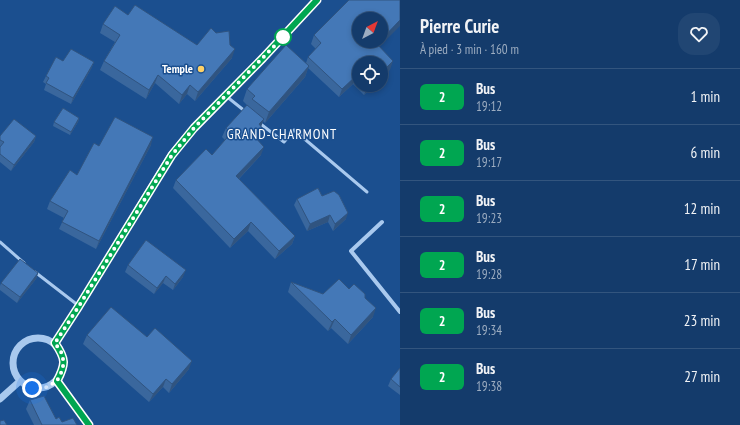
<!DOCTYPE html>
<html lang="fr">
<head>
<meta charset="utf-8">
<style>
  body { margin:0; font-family:"PT Sans Narrow",sans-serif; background:#214673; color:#f1f3f6; height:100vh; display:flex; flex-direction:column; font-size:15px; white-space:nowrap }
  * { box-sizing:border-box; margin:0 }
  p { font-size:13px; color:#9dadc1 }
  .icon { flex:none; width:22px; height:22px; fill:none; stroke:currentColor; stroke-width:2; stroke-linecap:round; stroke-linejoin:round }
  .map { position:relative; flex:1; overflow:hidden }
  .sheet { display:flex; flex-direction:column; background:#143b6b; width:340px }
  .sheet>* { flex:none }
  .badge { padding:0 8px; border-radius:6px; font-size:14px; line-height:26px }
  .needle { width:26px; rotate:41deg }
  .tools { position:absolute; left:352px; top:12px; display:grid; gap:8px }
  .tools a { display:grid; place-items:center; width:36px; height:36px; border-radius:50%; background:#143b6b; box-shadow:0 2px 6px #0003,0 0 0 1px #33557e; font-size:20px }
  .you { position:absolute; width:20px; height:20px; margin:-10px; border:3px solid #fff; border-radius:50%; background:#1a73e8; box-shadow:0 0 0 6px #1a73e833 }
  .map>.badge { position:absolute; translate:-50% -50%; box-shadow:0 0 0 2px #fff }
  .round { display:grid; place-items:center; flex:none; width:42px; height:42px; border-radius:16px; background:#214673 }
  .headline { display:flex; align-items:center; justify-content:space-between; height:68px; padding:0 20px }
  h1 { font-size:19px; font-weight:600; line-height:30px }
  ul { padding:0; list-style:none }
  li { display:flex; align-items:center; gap:12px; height:56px; padding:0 20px; border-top:1px solid #33557e }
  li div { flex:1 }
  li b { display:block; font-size:15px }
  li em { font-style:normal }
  li .badge { min-width:44px; font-weight:700; text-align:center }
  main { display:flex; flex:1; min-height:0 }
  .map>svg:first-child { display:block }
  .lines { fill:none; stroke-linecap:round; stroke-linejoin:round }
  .service { stroke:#a9c9ee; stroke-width:3 }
  .minor { stroke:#a9c9ee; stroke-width:4 }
  .tertiary { stroke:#a9c9ee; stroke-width:7 }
  .wall { fill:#3a679d }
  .shaded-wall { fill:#305480 }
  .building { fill:#4478b7; stroke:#305480 }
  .line-casing { stroke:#fff; stroke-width:9 }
  .line { stroke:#00a651; stroke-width:6 }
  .walk { stroke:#fff; stroke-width:4; stroke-dasharray:0 7.2 }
  .stop-dot { fill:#fff; stroke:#00a651; stroke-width:2 }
  .poi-dot { fill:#ffd166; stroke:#1b4f8f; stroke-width:1.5 }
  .labels { text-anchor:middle; stroke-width:3; stroke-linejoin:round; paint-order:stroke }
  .poi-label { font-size:12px; font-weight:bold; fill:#fff; stroke:#1b4f8f; text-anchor:end }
  .quarter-label { font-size:14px; letter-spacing:1px; fill:#fff; stroke:#1b4f8f }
</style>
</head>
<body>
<main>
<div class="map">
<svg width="400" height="425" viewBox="0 0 400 425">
  <rect width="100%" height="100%" fill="#1b4f8f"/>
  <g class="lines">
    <g class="service">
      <polyline points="226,96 246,112"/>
      <polyline points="258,122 284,142 294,130 367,192"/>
      <polyline points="0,242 24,263"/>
      <polyline points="35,272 79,306"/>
    </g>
    <polyline class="minor" points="382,222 351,251 400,312"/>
    <g class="tertiary">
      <circle cx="38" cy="363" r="25"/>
      <polyline points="55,343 79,306 171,155 194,128 271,50 317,0"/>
      <polyline points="57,381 89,425"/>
      <polyline points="0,399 20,381"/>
    </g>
  </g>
  <g class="wall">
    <polygon points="128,15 197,45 232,58 195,101 187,94 179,104 155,83 146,99 100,70 104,61 115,42 100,33 103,24"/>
    <polygon points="314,35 379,47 390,70 359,63 359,85 374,85 364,95 353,84 339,97 308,68 305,77 265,123 263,121 261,126 259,136 256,139 261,155 239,179 295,236 292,244 275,259 248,231 230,248 173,188 176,180 212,155 225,140 222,137 226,128 249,107 243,101 247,89 306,63 308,57 316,49 311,44"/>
    <polygon points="63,61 94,62 91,69 71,104 44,90 46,84 43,82 46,76"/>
    <polygon points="79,118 78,122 70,135 53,126 54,122"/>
    <polygon points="0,136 36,136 34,142 11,171 0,162"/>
    <polygon points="151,145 96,249 59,229 64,218 47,209 50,201 77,175 99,146"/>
    <polygon points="297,199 346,219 333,231 328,222 307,231 294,205"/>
    <polygon points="128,265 183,277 173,290 163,283 154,294 125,272"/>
    <polygon points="38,273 36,279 17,303 0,290 0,286 1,283"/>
    <polygon points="291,282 323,294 349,289 365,298 373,317 348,344 331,328 328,331 288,292"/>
    <polygon points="87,335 147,337 189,369 169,393 163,387 149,402 83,344"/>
    <polygon points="400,368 400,395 388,386 391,379"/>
    <polygon points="30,400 56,419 62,422 77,425 34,425 26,409"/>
  </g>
  <g class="shaded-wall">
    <polygon points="400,20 400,26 373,53 377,44 380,41 381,41 381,40"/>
    <polygon points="235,49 232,58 195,101 198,92"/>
    <polygon points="393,61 390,70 381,78 381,73"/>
    <polygon points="94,62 91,69 71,104 73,98"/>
    <polygon points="309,66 305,77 265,123 269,112"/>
    <polygon points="158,75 155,83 146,99 149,90"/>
    <polygon points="356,76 353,84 339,97 342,89"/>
    <polygon points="190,85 187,94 179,104 182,95"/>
    <polygon points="368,85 374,85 364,95 367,87"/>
    <polygon points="79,118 78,122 70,135 71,132"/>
    <polygon points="264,119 261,127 259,124"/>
    <polygon points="262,128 259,136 250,145 254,136"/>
    <polygon points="36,136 34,142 11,171 14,165"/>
    <polygon points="153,137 151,145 96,249 99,241"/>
    <polygon points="264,147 261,155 233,185 236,176"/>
    <polygon points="348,213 346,219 333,231 335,224"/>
    <polygon points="330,215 328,222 307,231 310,224"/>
    <polygon points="251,222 248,231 230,248 234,239"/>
    <polygon points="295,236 292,244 275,259 279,251"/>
    <polygon points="186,270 183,277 173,290 175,284"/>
    <polygon points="38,273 36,279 17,303 20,297"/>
    <polygon points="166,276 163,283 154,294 157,288"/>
    <polygon points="376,308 373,317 348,344 351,335"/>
    <polygon points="335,319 331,328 328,331 332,322"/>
    <polygon points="192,361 189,369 169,393 172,384"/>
    <polygon points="166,379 163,387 149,402 153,394"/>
  </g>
  <g class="building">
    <polygon points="349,0 400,0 400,20 381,40 381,19 359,19 359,41 380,41 377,44 393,61 381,73 381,63 359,63 359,79 356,76 342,89 308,57 321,43 314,35"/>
    <polygon points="135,5 197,45 211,28 216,33 229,31 230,45 235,49 198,92 190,85 182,95 158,75 149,90 104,61 120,35 103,24 115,6 128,15"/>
    <polygon points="286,45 309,66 269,112 252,99 255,96 247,89"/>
    <polygon points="71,49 94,62 73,98 46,83 49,78 46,76 56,57 63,61"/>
    <polygon points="247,105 264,119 259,124 262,128 254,136 264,147 236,176 295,236 279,251 251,222 234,239 176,180 206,149 212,155 231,133 226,128"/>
    <polygon points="63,108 79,118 71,132 54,122"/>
    <polygon points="115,117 153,137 99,241 62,222 68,211 50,201 70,170 77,175 94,143 99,146"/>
    <polygon points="14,119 36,136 14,165 0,154 0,147 4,142 0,140 0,136"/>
    <polygon points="318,188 322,196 334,191 339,195 348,213 335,224 330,215 310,224 297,199"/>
    <polygon points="146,240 186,270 175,284 166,276 157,288 128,265"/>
    <polygon points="20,259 38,273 20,297 1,283"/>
    <polygon points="339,279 349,289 354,284 365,294 365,298 376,308 351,335 335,319 332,322 291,282 323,294"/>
    <polygon points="111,307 147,337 155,328 192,361 172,384 166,379 153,394 87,335"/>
    <polygon points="400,368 400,387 391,379"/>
    <polygon points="44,396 56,419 59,417 62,422 73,418 77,425 42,425 30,400"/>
    <polygon points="4,420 7,425 0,425 0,421"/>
  </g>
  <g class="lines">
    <defs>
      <path id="line" d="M89,425L57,381C66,364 66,359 55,343L79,306L172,155L194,128L263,58L317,0"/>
    </defs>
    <use href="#line" class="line-casing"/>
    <use href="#line" class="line"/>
    <polyline class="walk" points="32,388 45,388 57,381 63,369 63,355 55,343 79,306 172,155 194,128 286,34 283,37"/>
  </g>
  <circle class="stop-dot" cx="283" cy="37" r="8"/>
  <circle class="poi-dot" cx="201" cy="69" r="4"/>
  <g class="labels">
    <g class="poi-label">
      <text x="193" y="73">Temple</text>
    </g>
    <g class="quarter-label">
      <text x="282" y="139">GRAND-CHARMONT</text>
    </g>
  </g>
</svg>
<div class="tools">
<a><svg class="needle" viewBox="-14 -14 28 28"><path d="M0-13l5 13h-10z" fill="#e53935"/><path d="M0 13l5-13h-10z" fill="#9dadc1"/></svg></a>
<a><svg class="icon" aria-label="locate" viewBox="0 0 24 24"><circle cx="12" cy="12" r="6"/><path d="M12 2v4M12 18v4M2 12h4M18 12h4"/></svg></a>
</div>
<div class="you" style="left:32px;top:388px"></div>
</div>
<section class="sheet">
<div class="headline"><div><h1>Pierre Curie</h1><p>À pied · 3 min · 160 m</p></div><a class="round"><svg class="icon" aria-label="heart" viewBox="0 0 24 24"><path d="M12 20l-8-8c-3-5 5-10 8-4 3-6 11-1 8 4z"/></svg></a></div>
<ul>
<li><span class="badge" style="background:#00a651;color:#fff">2</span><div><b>Bus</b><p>19:12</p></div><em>1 min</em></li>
<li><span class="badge" style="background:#00a651;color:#fff">2</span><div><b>Bus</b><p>19:17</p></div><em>6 min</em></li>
<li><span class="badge" style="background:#00a651;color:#fff">2</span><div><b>Bus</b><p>19:23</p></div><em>12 min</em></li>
<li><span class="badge" style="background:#00a651;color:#fff">2</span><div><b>Bus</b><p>19:28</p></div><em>17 min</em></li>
<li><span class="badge" style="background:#00a651;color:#fff">2</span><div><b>Bus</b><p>19:34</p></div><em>23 min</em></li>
<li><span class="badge" style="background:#00a651;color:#fff">2</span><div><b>Bus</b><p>19:38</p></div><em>27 min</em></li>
</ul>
</section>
</main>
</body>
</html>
